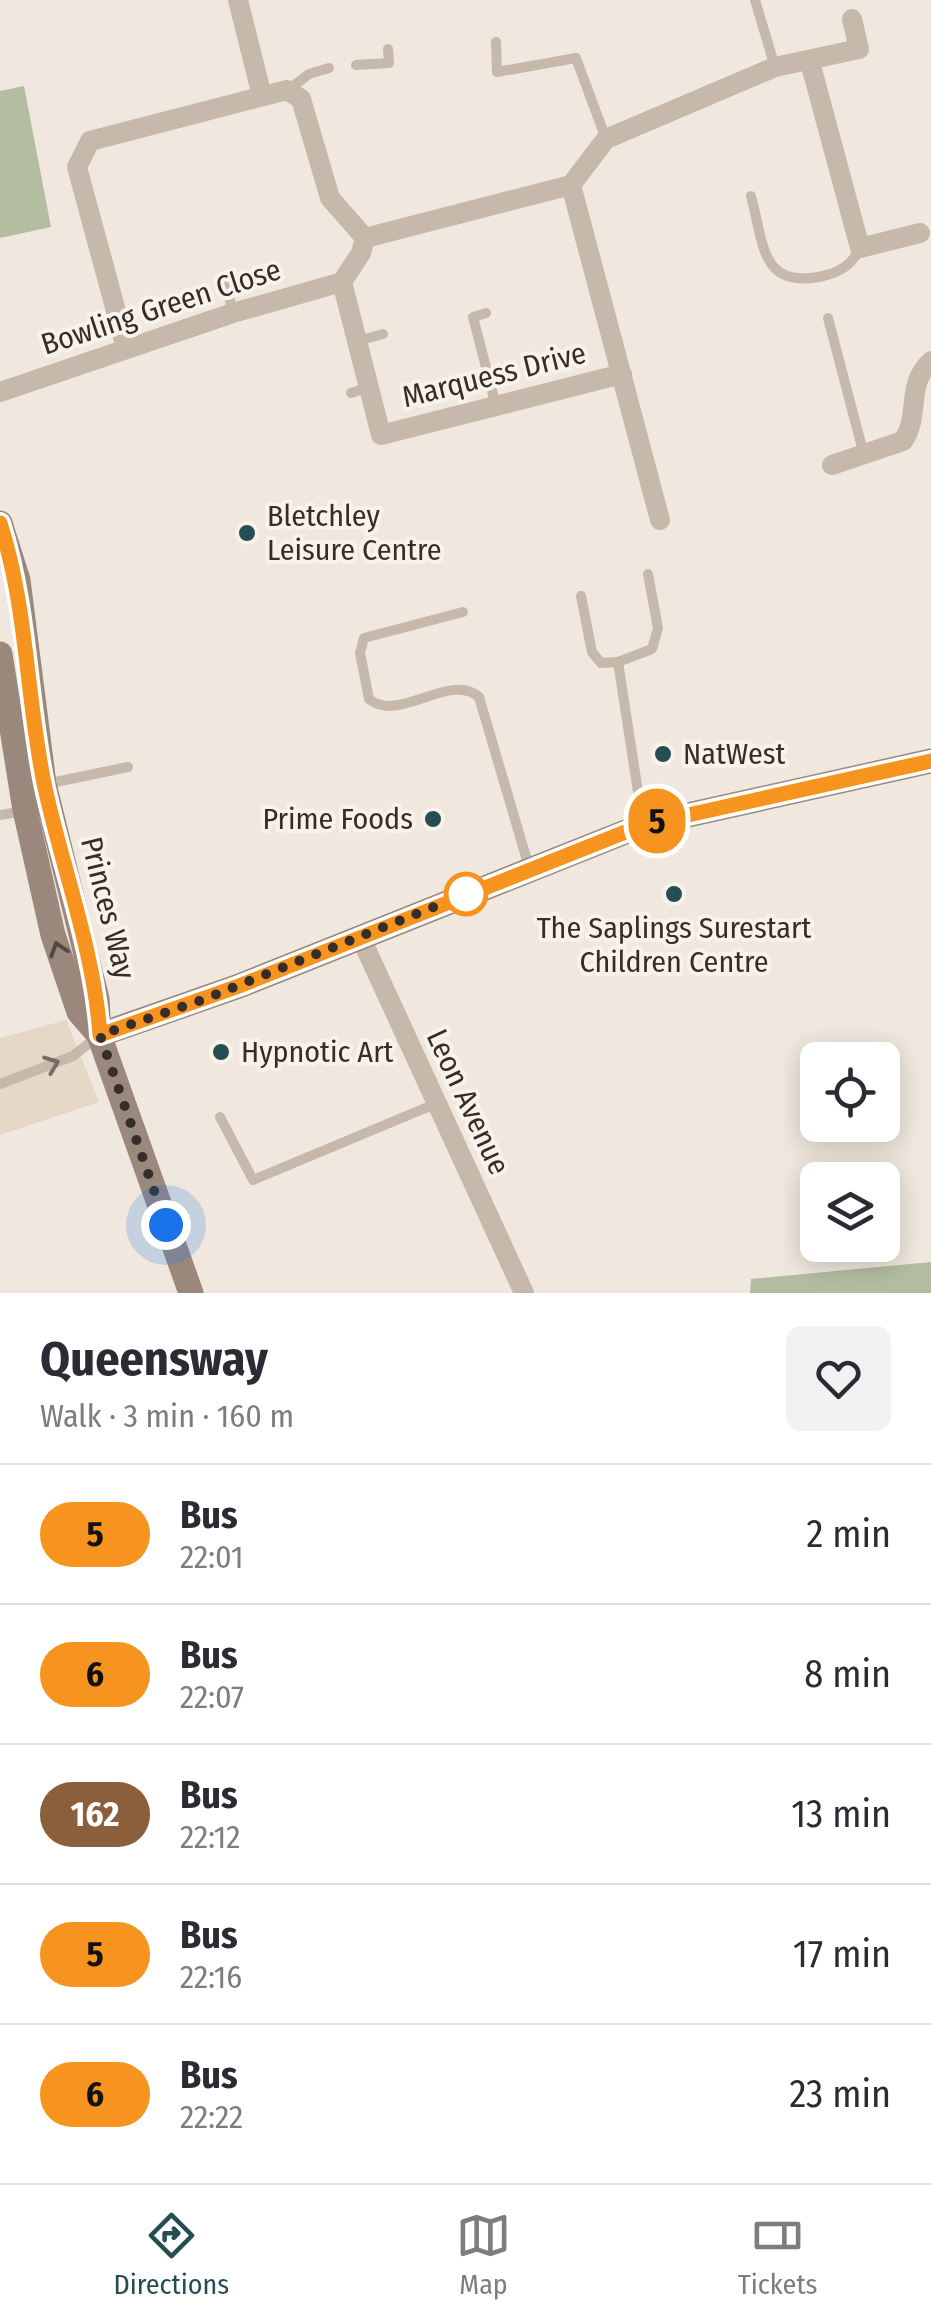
<!DOCTYPE html>
<html lang="en">
<head>
<meta charset="utf-8">
<style>
  body { margin:0; font-family:"Fira Sans Condensed",sans-serif; background:#f2f2f3; color:#2b2b33; height:100vh; display:flex; flex-direction:column; font-size:38px; white-space:nowrap }
  * { box-sizing:border-box; margin:0 }
  p { font-size:32px; color:#7c7c81 }
  .icon { flex:none; width:55px; height:55px; fill:none; stroke:currentColor; stroke-width:2; stroke-linecap:round; stroke-linejoin:round }
  .map { position:relative; height:1293px; overflow:hidden }
  .side { display:flex; flex-direction:column; background:#fff; flex:1 }
  .side>* { flex:none }
  .badge { padding:0 20px; border-radius:32px; font-size:35px; line-height:65px }
  .buttons { position:absolute; left:800px; top:1042px; display:grid; gap:20px }
  .buttons a { display:grid; place-items:center; width:100px; height:100px; border-radius:15px; background:#fff; box-shadow:0 5px 25px #0003; font-size:50px }
  .you { position:absolute; width:50px; height:50px; margin:-25px; border:8px solid #fff; border-radius:50%; background:#1a73e8; box-shadow:0 0 0 15px #1a73e833 }
  .map>.badge { position:absolute; translate:-50% -50%; box-shadow:0 0 0 5px #fff }
  .round { display:grid; place-items:center; flex:none; width:105px; height:105px; border-radius:15px; background:#f2f2f3 }
  .head { display:flex; align-items:center; justify-content:space-between; height:170px; padding:0 40px }
  h1 { font-size:48px; font-weight:700; line-height:75px }
  ul { padding:0; list-style:none }
  li { display:flex; align-items:center; gap:30px; height:140px; padding:0 40px; border-top:2px solid #e1e1e2 }
  li div { flex:1 }
  li b { display:block; font-size:38px }
  li em { font-style:normal }
  li .badge { min-width:110px; font-weight:700; text-align:center }
  .menu { display:flex; justify-content:space-around; align-items:center; height:140px; border-top:2px solid #e1e1e2; background:#fff; font-size:28px; color:#7c7c81 }
  .menu a { display:grid; justify-items:center; gap:5px }
  .menu .active { color:#244e52 }
  .map>svg:first-child { display:block }
  .green { fill:#b3bda0 }
  .plaza { fill:#e6d8c7 }
  .lines { fill:none; stroke-linecap:round; stroke-linejoin:round }
  .lane { stroke:#c6b8ab; stroke-width:10 }
  .street { stroke:#c6b8ab; stroke-width:20 }
  .secondary { stroke:#9a887d; stroke-width:25 }
  .oneway { stroke:#534843 }
  .oneway2 { stroke:#766c64 }
  .line-casing { stroke:#fff; stroke-width:22 }
  .line { stroke:#f6941f; stroke-width:15 }
  .walk { stroke:#352d2a; stroke-width:10; stroke-dasharray:0 18 }
  .poi-dot { fill:#244e52; stroke:#f8f2ea; stroke-width:4 }
  .stop-dot { fill:#fff; stroke:#f6941f; stroke-width:5 }
  .labels { text-anchor:middle; stroke-width:8; stroke-linejoin:round; paint-order:stroke }
  .street-label { font-size:30px; fill:#352d2a; stroke:#f8f2ea }
  .poi-label { font-size:30px; fill:#352d2a; stroke:#f8f2ea; text-anchor:start }
</style>
</head>
<body>
<div class="map">
<svg width="931" height="1293" viewBox="0 0 931 1293">
  <rect width="100%" height="100%" fill="#f0e8de"/>
  <g class="green">
    <polygon points="24,86 51,227 0,238 0,91"/>
    <polygon points="931,1262 931,1293 750,1293 751,1279"/>
  </g>
  <polygon class="plaza" points="66,1020 99,1102 0,1135 0,1038"/>
  <g class="lines">
    <g class="lane">
      <polyline points="755,0 775,67"/>
      <polyline points="496,42 497,72 576,58 606,139"/>
      <polyline points="356,65 389,63 388,49"/>
      <polyline points="288,90 309,74 329,68"/>
      <path d="M751,196C764,243 760,290 823,276C840,272 852,265 860,248"/>
      <polyline points="225,281 233,312"/>
      <polyline points="486,313 473,317 496,406"/>
      <polyline points="828,318 864,455"/>
      <polyline points="358,341 383,334"/>
      <polyline points="351,393 369,387"/>
      <polyline points="581,596 592,652 601,663 618,662"/>
      <path d="M463,612L364,638L360,653L369,699C398,724 451,671 479,697L529,867"/>
      <polyline points="46,784 128,767"/>
      <polyline points="0,815 24,811"/>
      <polyline points="643,824 618,662 652,649 658,628 648,574"/>
      <polyline points="0,1084 73,1056 97,1037"/>
      <polyline points="220,1117 253,1180 435,1104"/>
    </g>
    <g class="street">
      <polyline points="238,0 262,96"/>
      <polyline points="810,62 860,248 920,233"/>
      <polyline points="571,185 660,520"/>
      <polyline points="365,238 571,185 606,139 775,67 859,49 852,19"/>
      <polyline points="342,282 381,435 622,374"/>
      <polyline points="0,392 233,313 342,282 361,253 365,238 330,198 301,99 287,90 90,141 77,167 126,348"/>
      <path d="M832,465L903,441C921,415 905,385 931,361"/>
      <polyline points="360,936 524,1293"/>
    </g>
    <g class="secondary">
      <polyline points="0,523 18,580 44,784 97,999 99,1035 191,1293"/>
      <polyline points="0,654 25,810 53,935 79,1012 99,1035"/>
      <polyline points="99,1035 239,986 643,825 931,761"/>
    </g>
  </g>
  <defs><path id="oneway-chevron" d="M-2-3.5L2.5 0L-2 3.5" fill="none" stroke-width="1.6" stroke-linecap="round" stroke-linejoin="round" transform="scale(2.5)"/></defs>
  <use class="oneway" href="#oneway-chevron" transform="translate(58 949) rotate(-108)"/>
  <use class="oneway2" href="#oneway-chevron" transform="translate(52 1064) rotate(-21)"/>
  <g class="lines">
    <defs>
      <path id="line" d="M0,523C28,610 26,699 45,788C63,870 94,951 100,1035L239,986L643,825L931,761"/>
    </defs>
    <use href="#line" class="line-casing"/>
    <use href="#line" class="line"/>
    <polyline class="walk" points="166,1225 100,1035 202,1000 466,894"/>
  </g>
  <g class="poi-dot">
    <circle cx="247" cy="533" r="10"/>
    <circle cx="663" cy="754" r="10"/>
    <circle cx="433" cy="819" r="10"/>
    <circle cx="674" cy="894" r="10"/>
    <circle cx="221" cy="1052" r="10"/>
  </g>
  <circle class="stop-dot" cx="466" cy="894" r="20"/>
  <g class="labels">
    <g class="street-label">
      <text transform="translate(161 307) rotate(-18)" y="10">Bowling Green Close</text>
      <text transform="translate(494 375) rotate(-14)" y="10">Marquess Drive</text>
      <text transform="translate(108 908) rotate(76)" y="10">Princes Way</text>
      <text transform="translate(468 1102) rotate(65)" y="10">Leon Avenue</text>
    </g>
    <g class="poi-label">
      <text x="267" y="526">Bletchley<tspan x="267" dy="34">Leisure Centre</tspan></text>
      <text x="683" y="764">NatWest</text>
      <text x="413" y="829" text-anchor="end">Prime Foods</text>
      <text x="674" y="938" text-anchor="middle">The Saplings Surestart<tspan x="674" dy="34">Children Centre</tspan></text>
      <text x="241" y="1062">Hypnotic Art</text>
    </g>
  </g>
</svg>
<div class="buttons">
<a><svg class="icon" aria-label="locate" viewBox="0 0 24 24"><circle cx="12" cy="12" r="6"/><path d="M12 2v4M12 18v4M2 12h4M18 12h4"/></svg></a>
<a><svg class="icon" aria-label="layers" viewBox="0 0 24 24"><path d="M12 4l9 5-9 5-9-5zM3 14l9 5 9-5"/></svg></a>
</div>
<div class="you" style="left:166px;top:1225px"></div>
<b class="badge" style="left:657px;top:821px;background:#f6941f;color:#111">5</b>
</div>
<section class="side">
<div class="head"><div><h1>Queensway</h1><p>Walk · 3 min · 160 m</p></div><a class="round"><svg class="icon" aria-label="heart" viewBox="0 0 24 24"><path d="M12 20l-8-8c-3-5 5-10 8-4 3-6 11-1 8 4z"/></svg></a></div>
<ul>
<li><span class="badge" style="background:#f6941f;color:#111">5</span><div><b>Bus</b><p>22:01</p></div><em>2 min</em></li>
<li><span class="badge" style="background:#f6941f;color:#111">6</span><div><b>Bus</b><p>22:07</p></div><em>8 min</em></li>
<li><span class="badge" style="background:#8b5e3c;color:#fff">162</span><div><b>Bus</b><p>22:12</p></div><em>13 min</em></li>
<li><span class="badge" style="background:#f6941f;color:#111">5</span><div><b>Bus</b><p>22:16</p></div><em>17 min</em></li>
<li><span class="badge" style="background:#f6941f;color:#111">6</span><div><b>Bus</b><p>22:22</p></div><em>23 min</em></li>
</ul>
</section>
<nav class="menu">
<a class="active"><svg class="icon" aria-label="directions" viewBox="0 0 24 24"><path d="M12 3l9 9-9 9-9-9zM9 14v-3h6M13 9l2 2-2 2"/></svg>Directions</a>
<a><svg class="icon" aria-label="map" viewBox="0 0 24 24"><path d="M3 6l6-2 6 2 6-2v14l-6 2-6-2-6 2zM9 4v14M15 6v14"/></svg>Map</a>
<a><svg class="icon" aria-label="tickets" viewBox="0 0 24 24"><path d="M3 7h18v10H3zM15 7v10"/></svg>Tickets</a>
</nav>
</body>
</html>
